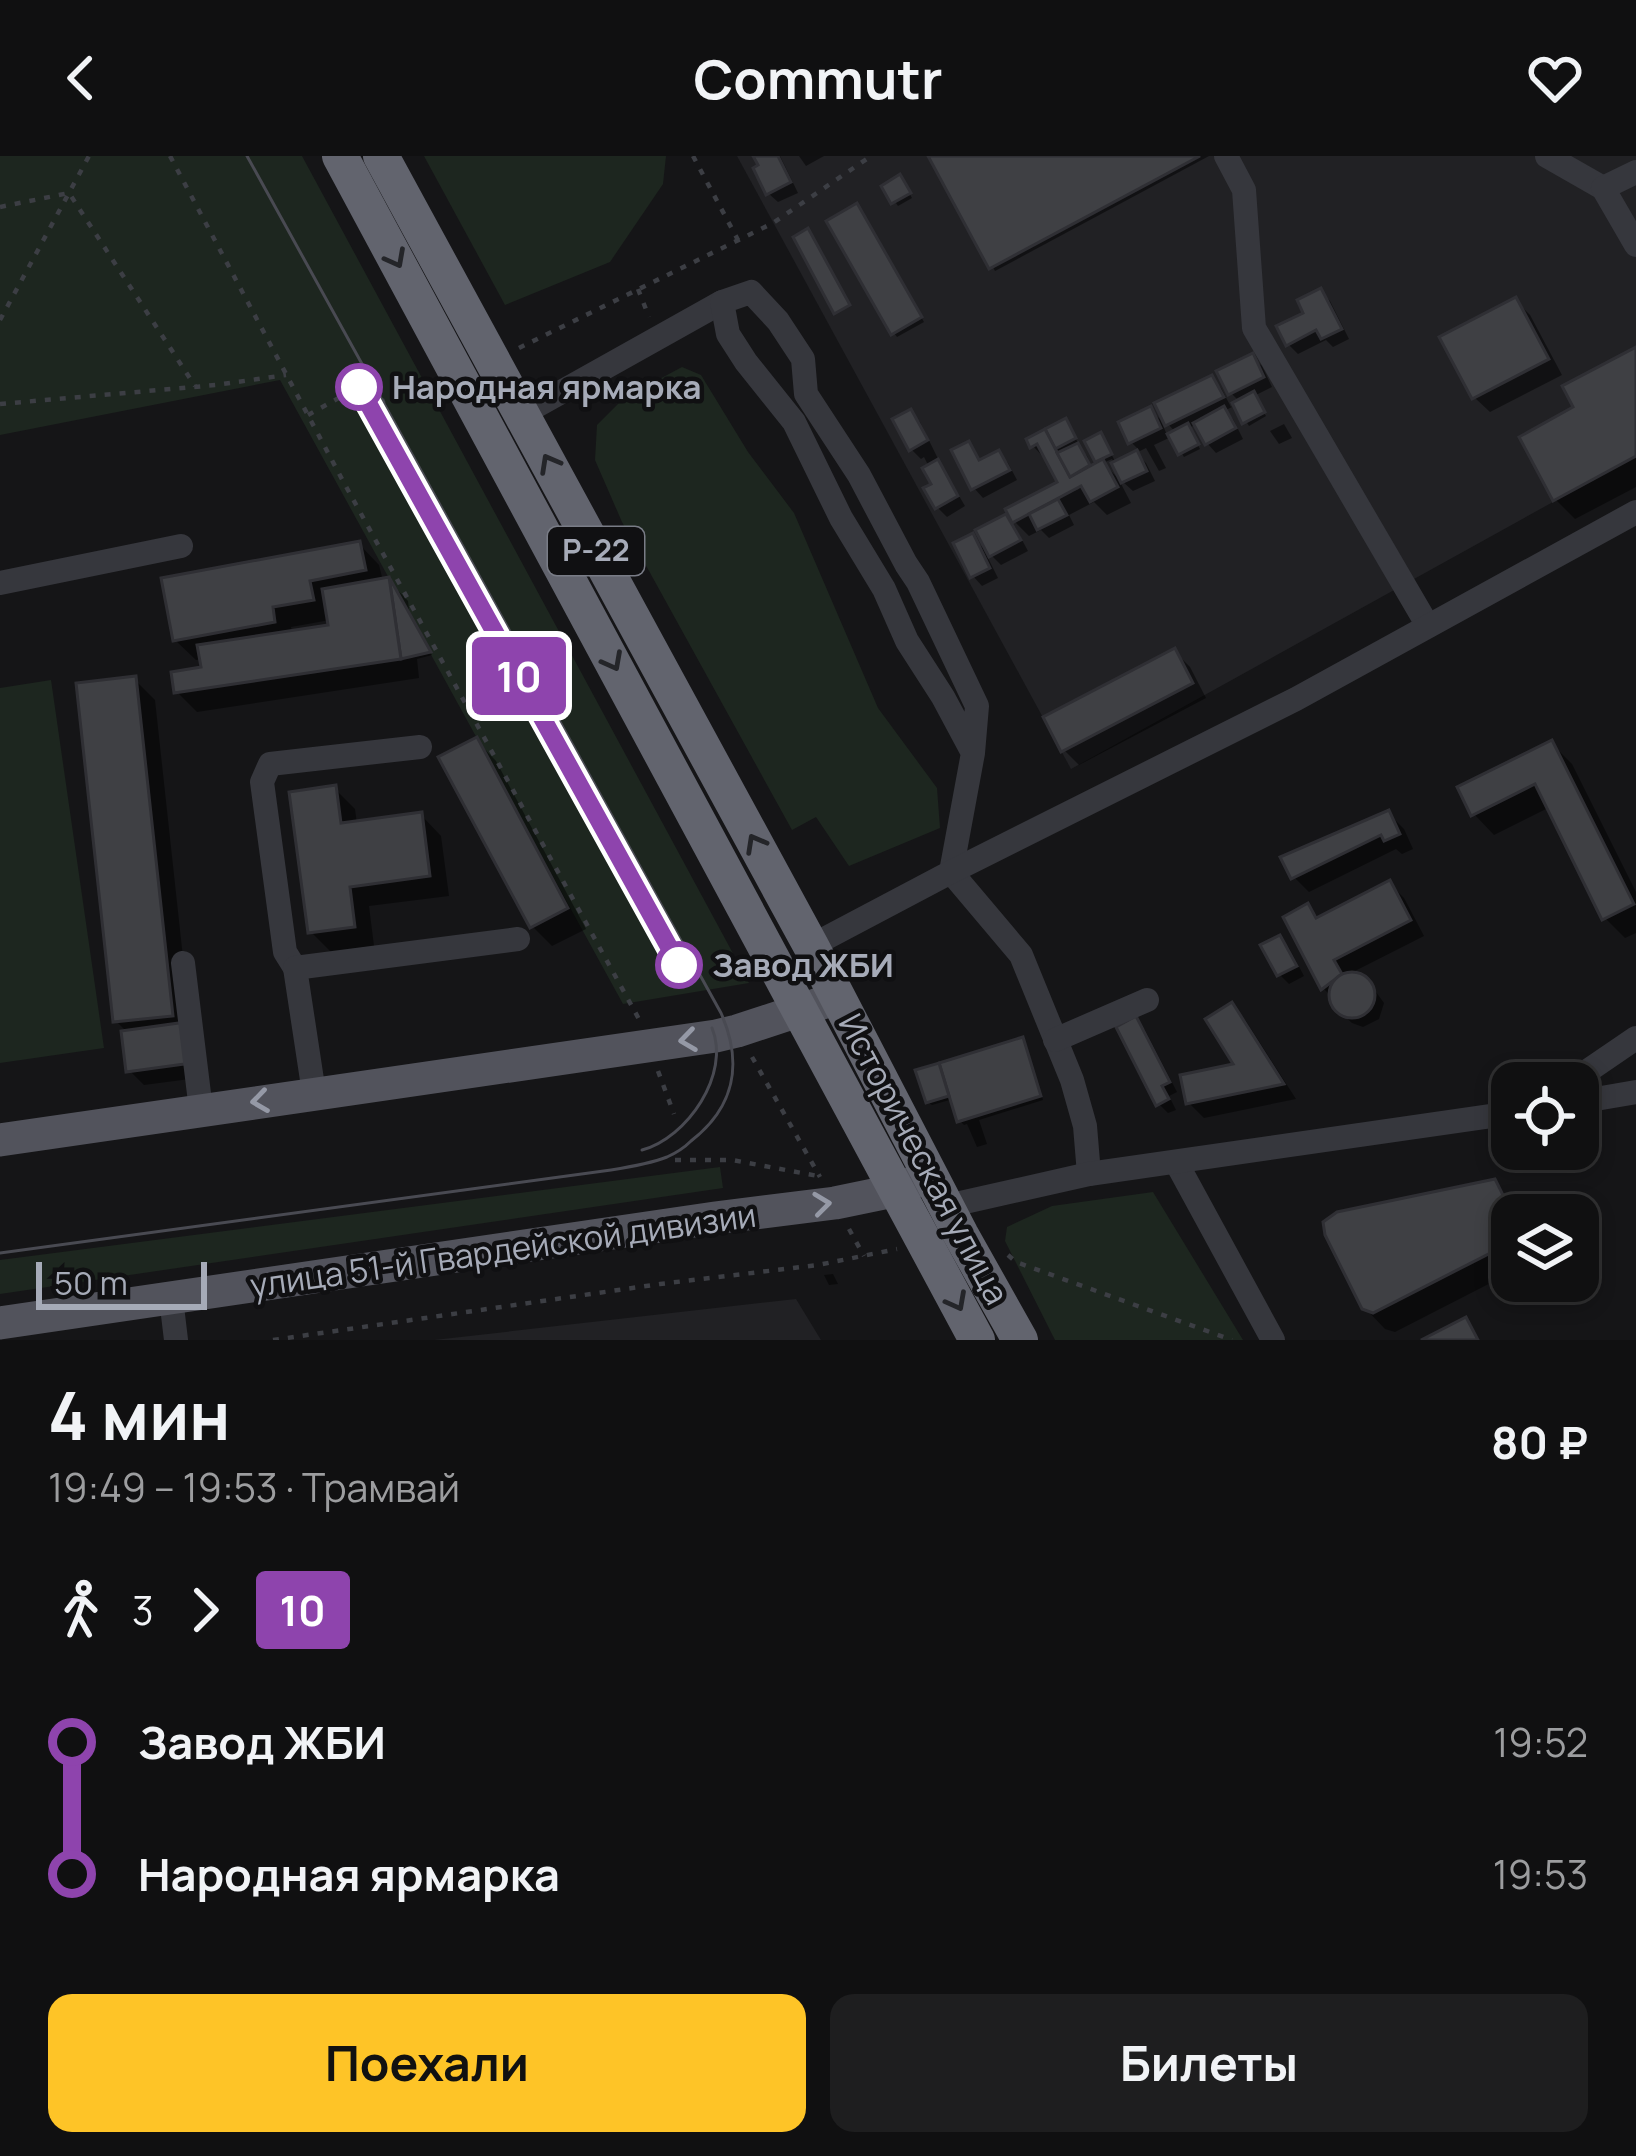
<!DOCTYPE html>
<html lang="ru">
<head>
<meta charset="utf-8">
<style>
  body { margin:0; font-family:Manrope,sans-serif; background:#1e1e1f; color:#f1f3f6; height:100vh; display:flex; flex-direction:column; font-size:45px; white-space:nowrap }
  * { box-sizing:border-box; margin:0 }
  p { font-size:39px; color:#9c9d9f }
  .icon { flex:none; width:66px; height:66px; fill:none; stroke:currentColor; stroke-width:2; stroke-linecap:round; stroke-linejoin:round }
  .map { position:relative; height:1184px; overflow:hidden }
  .details { display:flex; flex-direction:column; background:#101011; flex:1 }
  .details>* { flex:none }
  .badge { padding:0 24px; border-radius:9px; font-size:42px; line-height:78px }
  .fabs { position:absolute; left:1491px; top:906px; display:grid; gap:24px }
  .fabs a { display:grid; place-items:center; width:108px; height:108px; border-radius:24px; background:#101011; box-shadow:0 6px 18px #0003,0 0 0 3px #303031; font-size:60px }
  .scale { position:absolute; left:36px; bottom:30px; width:171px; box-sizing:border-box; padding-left:12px; border:6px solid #a6abb8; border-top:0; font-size:33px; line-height:42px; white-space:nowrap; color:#a6abb8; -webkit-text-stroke:9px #101012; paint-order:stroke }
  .map>.badge { position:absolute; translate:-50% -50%; box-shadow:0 0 0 6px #fff }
  .legs { display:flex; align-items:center; gap:18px; height:132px; padding:0 48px; font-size:39px }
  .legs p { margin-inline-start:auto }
  .headline { display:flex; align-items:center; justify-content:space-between; height:204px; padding:0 48px }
  h1 { font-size:66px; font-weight:700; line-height:90px }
  .cta { display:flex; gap:24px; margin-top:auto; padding:24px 48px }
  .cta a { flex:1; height:138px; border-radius:24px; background:#fec427; color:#111; font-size:48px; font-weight:700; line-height:138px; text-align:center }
  .cta a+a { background:#1e1e1f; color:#f1f3f6 }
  ul { padding:0 48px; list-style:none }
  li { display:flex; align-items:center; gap:42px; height:132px; font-size:45px }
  li i { display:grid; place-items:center; width:18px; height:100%; margin:0 15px; background:currentColor }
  li i::after { content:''; width:30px; height:30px; margin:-15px; border:9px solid; border-radius:50%; background:#101011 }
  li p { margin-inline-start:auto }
  li:first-child i { background:linear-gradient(#0000 50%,currentColor 0) }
  li:last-child i { background:linear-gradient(currentColor 50%,#0000 0) }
  header { display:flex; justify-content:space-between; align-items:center; height:156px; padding:0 48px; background:#101011; font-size:54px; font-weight:700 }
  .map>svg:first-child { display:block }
  .built { fill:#212124 }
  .green { fill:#1d261f }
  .shadow { fill:#0007; fill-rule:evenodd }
  .building { fill:#3f4044; stroke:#2f2f34; stroke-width:3 }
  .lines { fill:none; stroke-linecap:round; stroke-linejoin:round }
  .path { stroke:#3c3e44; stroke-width:4.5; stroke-dasharray:6 9; stroke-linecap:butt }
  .minor { stroke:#36373d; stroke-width:24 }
  .major { stroke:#52535c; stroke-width:33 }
  .highway { stroke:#62646e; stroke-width:36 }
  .tram { stroke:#494a52; stroke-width:3 }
  .oneway { stroke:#242529 }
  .oneway2 { stroke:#9599a6 }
  .line-1-casing { stroke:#fff; stroke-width:27 }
  .line-1 { stroke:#8e44ad; stroke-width:18 }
  .stop-1-dot { fill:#fff; stroke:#8e44ad; stroke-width:6 }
  .labels { text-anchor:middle; stroke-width:9; stroke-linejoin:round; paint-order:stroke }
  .shield { fill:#101012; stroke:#797c86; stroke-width:3 }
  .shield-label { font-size:30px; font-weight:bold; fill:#a6abb8 }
  .stop-label { font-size:33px; font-weight:bold; fill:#a6abb8; stroke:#101012; text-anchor:start }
  .street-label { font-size:33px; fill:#a6abb8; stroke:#101012 }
</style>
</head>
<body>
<header><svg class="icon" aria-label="back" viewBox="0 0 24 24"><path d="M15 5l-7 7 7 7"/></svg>Commutr<svg class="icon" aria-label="heart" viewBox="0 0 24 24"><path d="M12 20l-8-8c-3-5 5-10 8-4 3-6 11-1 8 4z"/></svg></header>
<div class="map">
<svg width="1636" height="1184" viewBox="0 0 1636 1184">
  <rect width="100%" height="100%" fill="#151517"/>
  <g class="built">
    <polygon points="737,0 1636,0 1636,300 1071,613"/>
    <polygon points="796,1143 821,1184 434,1184"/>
  </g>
  <g class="green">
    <polygon points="0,0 302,0 749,827 623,848 280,224 0,279"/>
    <polygon points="424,0 666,0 663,28 610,106 505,149"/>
    <polygon points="682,211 701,219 748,296 794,357 878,552 937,632 940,672 849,710 816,661 792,674 622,366 595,304 597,269 624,242"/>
    <polygon points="51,524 104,892 0,907 0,532"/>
    <polygon points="720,1011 723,1032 0,1138 0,1104"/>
    <polygon points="1153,1036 1243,1184 1055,1184 1005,1085 1007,1071 1052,1050"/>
  </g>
  <g class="shadow">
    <polygon points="757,0 780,0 798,37 778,46 768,37"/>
    <polygon points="799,0 824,0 806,10"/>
    <polygon points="932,0 1209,0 995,115"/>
    <polygon points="903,26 912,42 898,50 885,31"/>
    <polygon points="860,54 924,166 897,181 894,177"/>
    <polygon points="1321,136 1330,145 1349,183 1333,191 1326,184 1298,198 1288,188"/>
    <polygon points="1515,144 1530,159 1562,219 1490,256 1475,242"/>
    <polygon points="1636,194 1636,331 1575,363 1555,343 1577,253"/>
    <polygon points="1252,201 1262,210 1272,231 1254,240 1266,260 1249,270 1236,249 1224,255 1233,263 1243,283 1216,297 1207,287 1197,268 1189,272 1200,293 1184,301 1171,281 1154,289 1166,312 1159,315 1146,292 1140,295 1131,286 1150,254 1160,263 1168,281 1176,277 1168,268 1211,222 1221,232 1231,251 1240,246 1231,237"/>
    <polygon points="910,257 920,266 942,311 965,350 947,361 937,351 935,329 929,311 924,301 921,303 911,293"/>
    <polygon points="1284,268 1292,282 1279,288 1270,275"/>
    <path d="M1069,269L1078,287L1075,288L1087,300L1093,312L1101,308L1098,304L1104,284L1116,307L1136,298L1146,307L1155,325L1133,335L1123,326L1112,303L1103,307L1118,322L1131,347L1107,359L1094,346L1069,359L1074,369L1049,382L1041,374L1029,380L1014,365L1061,327L1047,305L1033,290ZM1063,301L1079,333L1074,335L1058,304Z"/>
    <polygon points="969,289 982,306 998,297 1008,307 1017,324 983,342 974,332"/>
    <polygon points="1006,361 1015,371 1028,395 1001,409 989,397"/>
    <polygon points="972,381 983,392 998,422 982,430 973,420"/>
    <path d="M359,388L379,409L383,425L388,424L408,445L410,461L432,499L417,503L419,522L197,556L177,536L204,514L202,503L196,504L175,484ZM330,464L331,472L292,478L291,471Z"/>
    <polygon points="1175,496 1190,511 1206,542 1079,609 1064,594"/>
    <polygon points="135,524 155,544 191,875 205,921 144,929 129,914 128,877 116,865"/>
    <polygon points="476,584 496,605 586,773 552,790 532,770"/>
    <polygon points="1552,588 1572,608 1636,736 1636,777 1625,782 1605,762 1550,651 1494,679 1474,658"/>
    <polygon points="335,633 355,653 357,668 421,659 441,680 449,740 369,750 374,790 331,796 311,776"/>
    <polygon points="1389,658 1404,673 1413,693 1402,698 1396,693 1309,736 1294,721"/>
    <polygon points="1389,727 1404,742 1424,780 1349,818 1368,825 1384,847 1379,863 1363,871 1352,867 1336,852 1332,841 1323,832 1308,751 1320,763"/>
    <polygon points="1279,783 1289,792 1304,820 1289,828 1280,819"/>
    <polygon points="664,806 677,826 672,829 659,809"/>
    <polygon points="1232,850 1246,865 1296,943 1204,962 1189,947 1238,910"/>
    <polygon points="1136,864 1145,874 1177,936 1169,940 1176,954 1168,957 1159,948"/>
    <polygon points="1022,884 1026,888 1043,944 979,964 987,988 977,991 967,968 964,969 960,965 953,943 932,949 928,946 919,916"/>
    <polygon points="1494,1027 1514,1047 1520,1059 1512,1059 1512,1116 1395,1176 1385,1173 1364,1151"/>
    <polygon points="833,1118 838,1128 829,1129 824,1119"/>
  </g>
  <g class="building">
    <polygon points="753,0 778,0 791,26 766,39 753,12 758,9"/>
    <polygon points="928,0 1200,0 989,113"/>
    <polygon points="900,18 911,37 891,48 881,30"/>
    <polygon points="857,47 922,161 891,179 826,65"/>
    <polygon points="808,72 850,149 834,158 793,81"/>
    <polygon points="1321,132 1342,173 1321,183 1316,174 1286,190 1276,170 1303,157 1297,144"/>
    <polygon points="1516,141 1549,203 1472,243 1439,181"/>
    <polygon points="1636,191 1636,300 1553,345 1519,281 1573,251 1562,230"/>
    <polygon points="1253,197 1264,221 1228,239 1216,215"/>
    <polygon points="1212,219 1224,241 1165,270 1154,247"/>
    <polygon points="1254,235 1265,256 1242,268 1232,247"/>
    <polygon points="1151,250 1161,272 1128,288 1118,266"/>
    <polygon points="1224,250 1236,272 1205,289 1193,267"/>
    <polygon points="911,253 928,284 909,295 892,263"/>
    <polygon points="1066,262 1076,282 1055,293 1045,273"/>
    <polygon points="1188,267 1199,288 1178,299 1167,278"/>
    <polygon points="1045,273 1070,321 1103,303 1118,331 1090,346 1081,330 1012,367 1005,353 1057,326 1037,288 1030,292 1026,283"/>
    <polygon points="1101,276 1112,298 1095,306 1084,285"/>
    <polygon points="969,285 979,304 999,294 1010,314 971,334 951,294"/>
    <polygon points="1078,287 1090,309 1070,321 1057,297"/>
    <polygon points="1137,294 1147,315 1121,327 1111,307"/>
    <polygon points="938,303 958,340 935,353 923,332 931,328 922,312"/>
    <polygon points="1058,343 1067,359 1037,374 1029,358"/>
    <polygon points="1006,358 1021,384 989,401 975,374"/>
    <polygon points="973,377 990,412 970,422 953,387"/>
    <polygon points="360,385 366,414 310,425 314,444 273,451 275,466 173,485 161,422"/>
    <polygon points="389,421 431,496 401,503"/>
    <polygon points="389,421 401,503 174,537 171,516 201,511 197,489 328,469 322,433"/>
    <polygon points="1175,492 1193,527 1061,596 1043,561"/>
    <polygon points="136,520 173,860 113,866 76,527"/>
    <polygon points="477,581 568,752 530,772 438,601"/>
    <polygon points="1552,584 1634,748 1602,764 1535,628 1471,660 1457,631"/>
    <polygon points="336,629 341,667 422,656 430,720 350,731 355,771 308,777 289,636"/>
    <polygon points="1389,654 1400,678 1384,685 1381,679 1291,723 1280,701"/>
    <polygon points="1390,724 1411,764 1334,804 1342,818 1321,834 1283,761 1308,747 1316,762"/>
    <polygon points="1280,779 1297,810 1277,820 1260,789"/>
    <circle cx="1352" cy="839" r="23"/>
    <polygon points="1232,846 1284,928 1186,948 1180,919 1233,908 1205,863"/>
    <polygon points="1136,860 1170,926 1162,930 1169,943 1156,950 1116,871"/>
    <polygon points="186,866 192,907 126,916 121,875"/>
    <polygon points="1023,881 1041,940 957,966 939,907"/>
    <polygon points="939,907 949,940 926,947 915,914"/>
    <polygon points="1495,1023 1513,1059 1512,1086 1373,1157 1362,1153 1325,1079 1323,1066 1337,1056"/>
    <polygon points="1466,1161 1478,1184 1421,1184"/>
  </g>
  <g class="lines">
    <g class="path">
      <polyline points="170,0 343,325 640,865"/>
      <polyline points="693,0 738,84"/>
      <polyline points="0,51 69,37 195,230"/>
      <polyline points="638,133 649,161"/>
      <polyline points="0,164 89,0"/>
      <polyline points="519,192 773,67 871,0"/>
      <polyline points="0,248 216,229 286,219"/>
      <polyline points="308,259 355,233 366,252 430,226"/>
      <polyline points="752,901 820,1021"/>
      <polyline points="658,915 674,958"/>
      <polyline points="675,1004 732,1004 818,1020"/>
      <polyline points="849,1073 864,1100"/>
      <polyline points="1008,1099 1016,1106 1232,1184"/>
      <polyline points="273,1184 660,1128 818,1109 897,1093"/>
    </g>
    <g class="minor">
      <polyline points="1226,0 1244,34 1254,172 1428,470"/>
      <polyline points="1547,0 1603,32"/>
      <polyline points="1636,16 1603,32 1636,89"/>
      <polyline points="522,258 722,146"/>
      <polyline points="0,427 181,390"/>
      <polyline points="973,597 943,541 907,485 884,433 841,362 794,266 746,206 728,178 722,146 751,136 778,165 803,203 806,238 859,319 906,408 918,426 977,550 973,597 951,716 1021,799 1072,924 1085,970 1089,1018"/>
      <polyline points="811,790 951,716 1296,543 1636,356"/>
      <polyline points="183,807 201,954"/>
      <polyline points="295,812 285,796 262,626 270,608 420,591"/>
      <polyline points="1055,884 1147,844"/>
      <polyline points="1570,927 1636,882"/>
      <polyline points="314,937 295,812 518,783"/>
      <polyline points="1578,946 1636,936"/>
      <polyline points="1176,1006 1273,1184"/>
      <polyline points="947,1050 1089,1018 1512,957"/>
      <polyline points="171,1142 176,1184"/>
    </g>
    <g class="major">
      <polyline points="0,984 716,880 737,875 825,846"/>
      <polyline points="0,1167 715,1062 835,1047 898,1034 916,1025"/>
    </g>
    <g class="highway">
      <polyline points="340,0 977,1184"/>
      <polyline points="381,0 811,790 961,1079 1020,1184"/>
    </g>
    <g class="tram">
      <path d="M642,994C687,982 731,918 712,872"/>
      <path d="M0,1097L611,1014C630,1011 649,1008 667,1001C676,997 684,992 691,985C735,951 743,907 721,857L247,0"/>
    </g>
  </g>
  <defs><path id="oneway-chevron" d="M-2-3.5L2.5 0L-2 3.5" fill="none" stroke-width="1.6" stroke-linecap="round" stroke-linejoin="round" transform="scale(3)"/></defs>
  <g class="oneway">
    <use href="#oneway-chevron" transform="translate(396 103) rotate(62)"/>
    <use href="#oneway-chevron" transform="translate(549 307) rotate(-119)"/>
    <use href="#oneway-chevron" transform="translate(613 506) rotate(62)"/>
    <use href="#oneway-chevron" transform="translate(755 687) rotate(-119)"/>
    <use href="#oneway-chevron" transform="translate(957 1146) rotate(62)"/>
  </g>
  <g class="oneway2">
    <use href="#oneway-chevron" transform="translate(688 884) rotate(172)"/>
    <use href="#oneway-chevron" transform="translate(260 945) rotate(172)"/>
    <use href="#oneway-chevron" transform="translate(822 1048) rotate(-7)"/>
  </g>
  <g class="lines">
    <defs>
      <polyline id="line-1" points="359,231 679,809"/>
    </defs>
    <use href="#line-1" class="line-1-casing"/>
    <use href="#line-1" class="line-1"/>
  </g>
  <g class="stop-1-dot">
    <circle cx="359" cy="231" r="21"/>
    <circle cx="679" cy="809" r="21"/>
  </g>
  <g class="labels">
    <rect class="shield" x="548" y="371" width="96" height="48" rx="9"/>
    <g class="shield-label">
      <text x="596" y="405">Р-22</text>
    </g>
    <g class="stop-label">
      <text x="392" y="243">Народная ярмарка</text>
      <text x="712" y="821">Завод ЖБИ</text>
    </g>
    <g class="street-label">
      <text transform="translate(924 1003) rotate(62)" y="12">Историческая улица</text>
      <text transform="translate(503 1094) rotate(-8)" y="12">улица 51-й Гвардейской дивизии</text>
    </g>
  </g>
</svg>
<div class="fabs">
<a><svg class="icon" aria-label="locate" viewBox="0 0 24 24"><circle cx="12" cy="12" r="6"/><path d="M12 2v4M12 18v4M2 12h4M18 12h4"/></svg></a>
<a><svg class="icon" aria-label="layers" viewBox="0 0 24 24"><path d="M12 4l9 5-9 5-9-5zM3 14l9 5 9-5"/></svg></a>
</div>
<div class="scale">50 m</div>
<b class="badge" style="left:519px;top:520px;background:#8e44ad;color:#fff">10</b>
</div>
<section class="details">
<div class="headline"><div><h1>4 мин</h1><p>19:49 – 19:53 · Трамвай</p></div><b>80 ₽</b></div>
<div class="legs"><svg class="icon" aria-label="walk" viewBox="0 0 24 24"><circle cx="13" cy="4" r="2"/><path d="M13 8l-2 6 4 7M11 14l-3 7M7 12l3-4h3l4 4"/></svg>3<svg class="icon" aria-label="forward" viewBox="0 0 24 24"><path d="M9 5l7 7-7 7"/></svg><b class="badge" style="background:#8e44ad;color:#fff">10</b></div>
<ul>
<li><i style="color:#8e44ad"></i><b>Завод ЖБИ</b><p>19:52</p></li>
<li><i style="color:#8e44ad"></i><b>Народная ярмарка</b><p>19:53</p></li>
</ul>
<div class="cta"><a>Поехали</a><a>Билеты</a></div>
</section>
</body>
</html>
